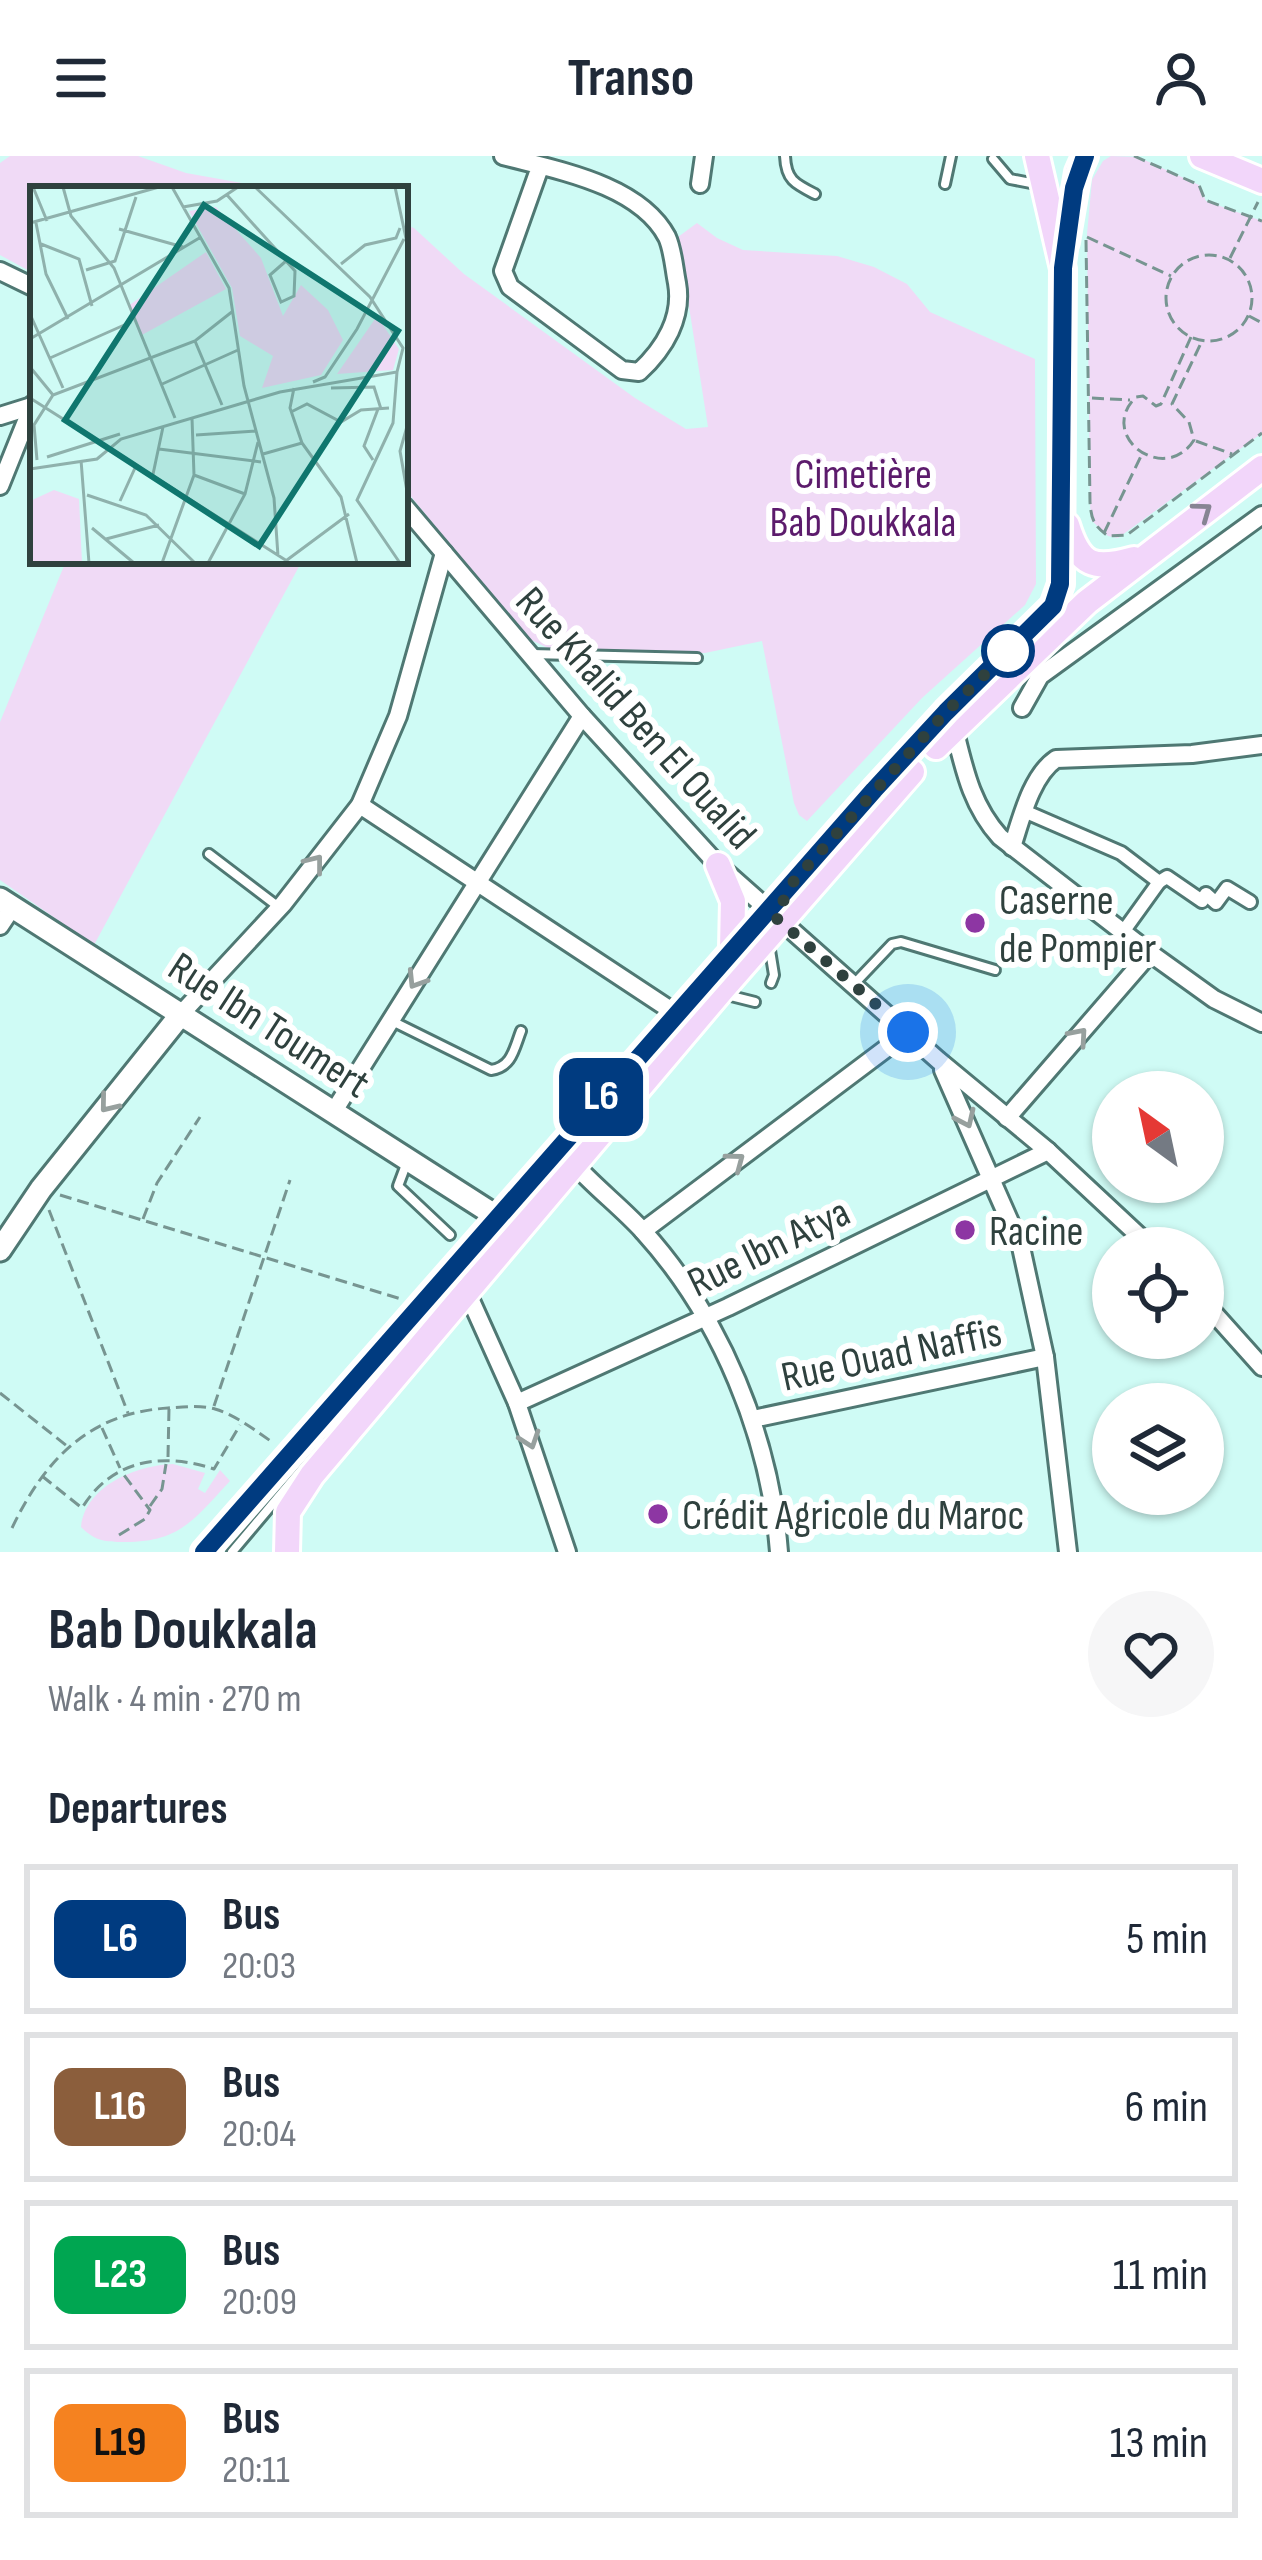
<!DOCTYPE html>
<html lang="en">
<head>
<meta charset="utf-8">
<style>
  body { margin:0; font-family:"Sofia Sans Condensed",sans-serif; background:#f6f6f7; color:#1f2937; height:100vh; display:flex; flex-direction:column; font-size:45px; white-space:nowrap }
  * { box-sizing:border-box; margin:0 }
  p { font-size:39px; color:#747a83 }
  .icon { flex:none; width:66px; height:66px; fill:none; stroke:currentColor; stroke-width:2; stroke-linecap:round; stroke-linejoin:round }
  .map { position:relative; height:1396px; overflow:hidden }
  .drawer { display:flex; flex-direction:column; background:#fff; flex:1 }
  .drawer>* { flex:none }
  .badge { padding:0 24px; border-radius:18px; font-size:42px; line-height:78px }
  .needle { width:78px; rotate:327deg }
  .tools { position:absolute; left:1092px; top:915px; display:grid; gap:24px }
  .tools a { display:grid; place-items:center; width:132px; height:132px; border-radius:50%; background:#fff; box-shadow:0 3px 9px #0004; font-size:60px }
  .you { position:absolute; width:60px; height:60px; margin:-30px; border:9px solid #fff; border-radius:50%; background:#1a73e8; box-shadow:0 0 0 18px #1a73e833 }
  .map>.badge { position:absolute; translate:-50% -50%; box-shadow:0 0 0 6px #fff }
  h2 { padding:0 48px; font-size:45px; line-height:108px }
  .round { display:grid; place-items:center; flex:none; width:126px; height:126px; border-radius:63px; background:#f6f6f7 }
  .summary { display:flex; align-items:center; justify-content:space-between; height:204px; padding:0 48px }
  h1 { font-size:57px; font-weight:700; line-height:90px }
  ul { padding:0; list-style:none }
  li { display:flex; align-items:center; gap:36px; height:150px; margin:0 24px 18px; padding:0 24px; border:6px solid #e0e1e3; border-radius:0px }
  li div { flex:1 }
  li b { display:block; font-size:45px }
  li em { font-style:normal }
  li .badge { min-width:132px; font-weight:700; text-align:center }
  header { display:flex; justify-content:space-between; align-items:center; height:156px; padding:0 48px; background:#fff; font-size:54px; font-weight:700 }
  .map>svg:first-child { display:block }
  .green { fill:#f0daf6 }
  .lines { fill:none; stroke-linecap:round; stroke-linejoin:round }
  .service-casing { stroke:#4f7873; stroke-width:14 }
  .pedestrian-casing { stroke:#4f7873; stroke-width:18 }
  .minor-casing { stroke:#4f7873; stroke-width:22 }
  .tertiary-casing { stroke:#4f7873; stroke-width:27 }
  .primary-casing { stroke:#fff; stroke-width:30 }
  .path { stroke:#779591; stroke-width:3; stroke-dasharray:12 6; stroke-linecap:butt }
  .service { stroke:#fff; stroke-width:8 }
  .pedestrian { stroke:#fff; stroke-width:12 }
  .minor { stroke:#fff; stroke-width:16 }
  .tertiary { stroke:#fff; stroke-width:21 }
  .primary { stroke:#f2d6fa; stroke-width:24 }
  .oneway { stroke:#878493 }
  .oneway2 { stroke:#97a09e }
  .line-casing { stroke:#fff; stroke-width:27 }
  .line { stroke:#003b80; stroke-width:18 }
  .walk { stroke:#2f413e; stroke-width:12; stroke-dasharray:0 21.6 }
  .stop-dot { fill:#fff; stroke:#003b80; stroke-width:6 }
  .poi-dot { fill:#8d36a3; stroke:#fff; stroke-width:4.5 }
  .labels { text-anchor:middle; stroke-width:12; stroke-linejoin:round; paint-order:stroke }
  .park-label { font-size:42px; fill:#5c1b6c; stroke:#fff }
  .street-label { font-size:42px; fill:#2f413e; stroke:#fff }
  .poi-label { font-size:42px; fill:#2f413e; stroke:#fff; text-anchor:start }
  .inset-road { fill:none; stroke:#8fb1ac; stroke-width:3 }
  .view { fill:#0f766e; fill-opacity:0.15; stroke:#0f766e; stroke-width:6 }
  .inset-edge { fill:none; stroke:#2f413e; stroke-width:6 }
</style>
</head>
<body>
<header><svg class="icon" aria-label="menu" viewBox="0 0 24 24"><path d="M4 6h16M4 12h16M4 18h16"/></svg>Transo<svg class="icon" aria-label="person" viewBox="0 0 24 24"><circle cx="12" cy="8" r="4"/><path d="M4 21q1-7 8-7t8 7"/></svg></header>
<div class="map">
<svg width="1262" height="1396" viewBox="0 0 1262 1396">
  <rect width="100%" height="100%" fill="#cffbf5"/>
  <g class="green">
    <polygon points="10,0 138,0 186,17 275,33 33,33 33,117 0,99 0,7"/>
    <polygon points="1111,0 1138,1 1199,29 1206,45 1262,65 1262,277 1118,382 1108,380 1091,364 1090,346 1087,78 1092,24 1103,5"/>
    <polygon points="697,67 717,82 743,94 837,100 874,111 907,128 930,156 1035,203 1036,428 1025,449 922,542 807,665 799,659 794,647 762,485 705,497 550,493 525,481 405,333 405,69 414,72 464,118 635,242 686,273 708,271 678,81"/>
    <polygon points="66,405 302,405 94,789 0,724 0,566"/>
    <path d="M173,1308L205,1317L198,1333L205,1337L220,1314L230,1325C194,1363 181,1386 125,1386C105,1386 95,1385 81,1371C85,1330 137,1309 173,1308Z"/>
  </g>
  <g class="lines">
    <defs>
      <g id="service">
        <path d="M785,0C786,24 795,28 815,38"/>
        <polyline points="993,3 1010,23 1041,29"/>
        <polyline points="945,28 951,0"/>
        <polyline points="531,498 697,502"/>
        <polyline points="209,698 280,752"/>
        <polyline points="769,788 774,819 771,827"/>
        <polyline points="854,828 892,788 901,786 995,814"/>
        <polyline points="727,839 755,846"/>
        <path d="M392,865L491,914C512,911 514,893 521,875"/>
        <polyline points="407,1006 398,1030 450,1079"/>
        <polyline points="232,1396 324,1287"/>
      </g>
      <g id="pedestrian">
        <polyline points="1024,655 1121,697 1159,726 1123,776"/>
        <polyline points="1159,726 1167,721 1202,745 1206,738 1216,747 1227,732 1250,746"/>
      </g>
      <g id="minor">
        <path d="M503,0C556,14 639,28 667,81C673,94 674,112 677,127C683,161 665,192 639,216L622,214L510,131L503,115L540,11"/>
        <polyline points="700,28 704,0"/>
        <polyline points="0,115 33,131"/>
        <polyline points="0,260 32,250"/>
        <polyline points="0,330 33,248"/>
        <polyline points="405,351 582,560 718,709 938,904 1048,995 1152,1092"/>
        <polyline points="1022,552 1040,520 1262,359"/>
        <path d="M954,572C964,612 971,649 1000,681L1150,797L1214,843L1262,867"/>
        <polyline points="360,649 675,857"/>
        <path d="M1012,691C1021,664 1031,620 1056,603L1192,598L1262,589"/>
        <polyline points="0,770 12,752"/>
        <polyline points="182,857 283,748 360,649 398,560 444,397"/>
        <polyline points="943,914 1021,1091 1045,1201 1068,1396"/>
        <polyline points="334,955 582,560"/>
        <polyline points="1007,962 1150,797"/>
        <path d="M576,1010C597,1033 622,1052 643,1075C721,1161 770,1281 779,1396"/>
        <polyline points="643,1075 908,876"/>
        <polyline points="468,1138 517,1247 567,1396"/>
        <polyline points="1203,1145 1262,1211"/>
        <polyline points="517,1247 728,1151 1048,995"/>
        <polyline points="753,1263 1045,1201"/>
      </g>
      <g id="tertiary">
        <polyline points="0,743 496,1060"/>
        <polyline points="0,1094 41,1033 182,857"/>
      </g>
      <g id="primary">
        <polyline points="1202,0 1262,25"/>
        <polyline points="1066,86 1078,16 1085,0"/>
        <path d="M1067,369C1080,411 1094,414 1134,403"/>
        <polyline points="936,591 1087,446 1262,312"/>
        <polyline points="718,709 733,745 732,793"/>
        <polyline points="204,1396 874,634 946,555 1053,450 1061,428 1063,113 1037,0"/>
        <polyline points="287,1396 288,1356 312,1319 720,836 912,616"/>
      </g>
    </defs>
    <use href="#service" class="service-casing"/>
    <use href="#pedestrian" class="pedestrian-casing"/>
    <use href="#minor" class="minor-casing"/>
    <use href="#tertiary" class="tertiary-casing"/>
    <use href="#primary" class="primary-casing"/>
    <g class="path">
      <polyline points="1134,0 1199,29 1205,44 1262,65"/>
      <polyline points="1087,81 1171,120"/>
      <path d="M1086,84L1090,346C1091,363 1094,370 1108,380L1127,379L1262,277"/>
      <circle cx="1209" cy="142" r="43"/>
      <polyline points="1230,102 1258,46"/>
      <polyline points="1249,160 1262,167"/>
      <path d="M1191,181L1161,248L1156,250L1143,240L1136,241C1096,280 1165,330 1194,284L1189,266L1172,248L1202,185"/>
      <polyline points="1092,242 1130,244"/>
      <polyline points="1196,285 1232,298"/>
      <polyline points="1104,377 1141,300"/>
      <polyline points="60,1039 401,1143"/>
      <polyline points="49,1054 128,1257"/>
      <polyline points="143,1063 157,1027 200,961"/>
      <polyline points="0,1237 67,1290"/>
      <polyline points="214,1250 290,1024"/>
      <polyline points="102,1272 120,1312"/>
      <polyline points="168,1301 169,1252"/>
      <path d="M42,1320L82,1352C112,1303 163,1296 214,1313L240,1269"/>
      <polyline points="150,1350 162,1333 166,1308"/>
      <path d="M12,1372C44,1305 88,1257 168,1252C182,1251 201,1249 215,1253C235,1259 255,1274 272,1286"/>
      <polyline points="119,1379 145,1363 150,1354 124,1319"/>
    </g>
    <use href="#service" class="service"/>
    <use href="#pedestrian" class="pedestrian"/>
    <use href="#minor" class="minor"/>
    <use href="#tertiary" class="tertiary"/>
    <use href="#primary" class="primary"/>
  </g>
  <defs><path id="oneway-chevron" d="M-2-3.5L2.5 0L-2 3.5" fill="none" stroke-width="1.6" stroke-linecap="round" stroke-linejoin="round" transform="scale(3)"/></defs>
  <use class="oneway" href="#oneway-chevron" transform="translate(1203 355) rotate(-36)"/>
  <g class="oneway2">
    <use href="#oneway-chevron" transform="translate(315 707) rotate(-52)"/>
    <use href="#oneway-chevron" transform="translate(416 824) rotate(122)"/>
    <use href="#oneway-chevron" transform="translate(1079 880) rotate(-49)"/>
    <use href="#oneway-chevron" transform="translate(108 948) rotate(129)"/>
    <use href="#oneway-chevron" transform="translate(966 963) rotate(65)"/>
    <use href="#oneway-chevron" transform="translate(736 1005) rotate(-37)"/>
    <use href="#oneway-chevron" transform="translate(530 1284) rotate(71)"/>
  </g>
  <g class="lines">
    <defs>
      <polyline id="line" points="204,1396 874,634 946,556 1053,450 1060,428 1063,112 1074,32 1085,0"/>
    </defs>
    <use href="#line" class="line-casing"/>
    <use href="#line" class="line"/>
    <polyline class="walk" points="908,876 775,761 793,726 946,556 1016,488 1008,495"/>
  </g>
  <circle class="stop-dot" cx="1008" cy="495" r="24"/>
  <g class="poi-dot">
    <circle cx="975" cy="767" r="12"/>
    <circle cx="965" cy="1074" r="12"/>
    <circle cx="658" cy="1358" r="12"/>
  </g>
  <g class="labels">
    <g class="park-label">
      <text x="863" y="332">Cimetière<tspan x="863" dy="48">Bab Doukkala</tspan></text>
    </g>
    <g class="street-label">
      <text transform="translate(637 561) rotate(48)" y="15">Rue Khalid Ben El Oualid</text>
      <text transform="translate(270 868) rotate(33)" y="15">Rue Ibn Toumert</text>
      <text transform="translate(768 1090) rotate(-26)" y="15">Rue Ibn Atya</text>
      <text transform="translate(891 1197) rotate(-12)" y="15">Rue Ouad Naffis</text>
    </g>
    <g class="poi-label">
      <text x="999" y="758">Caserne<tspan x="999" dy="48">de Pompier</tspan></text>
      <text x="989" y="1089">Racine</text>
      <text x="682" y="1373">Crédit Agricole du Maroc</text>
    </g>
  </g>
  <g transform="translate(30 30)">
    <rect width="378" height="378" fill="#cffbf5"/>
    <path d="M186,21L231,72L253,130L271,99L298,124L313,154L291,189L232,202L243,170L210,150L202,102L159,25ZM176,66L196,103L110,150L98,120ZM347,130L369,163L363,184L307,188ZM24,304L49,313L52,377H0V315Z" fill="#f0daf6"/>
    <path class="inset-road" d="M3,1L17,35M33,1L41,30L84,82L145,232M142,1L199,102L214,200L244,312L248,370M365,1L377,57M197,9L252,70L256,75L265,85L264,110L251,116L240,89L256,75M153,21L187,15L208,1M0,37L129,1M6,37L16,88L38,133M89,43L153,61M11,58L49,73L62,120M311,78L335,59L366,52L370,42M56,84L85,75L106,11M0,128L33,202M0,153L171,51M165,155L192,219M20,172L101,136M0,181L23,209M367,186L363,237L327,314L370,377M283,196L295,191L327,143L374,53M130,199L208,164M264,202L260,222L272,257L311,311L327,377M301,202L344,201L351,223M0,212L257,375M261,226L277,218L311,236L331,224L359,222M378,237L370,265L378,311M166,249L226,245M129,263L231,276M233,268L272,257M17,271L90,248M7,274L4,239L23,209L165,155L203,125M51,274L59,377M343,274L334,260L348,223M0,283L67,273L91,253L250,206L367,186L373,162L340,111L225,1M164,289L215,308M122,293L133,241M57,309L116,329L165,377M90,315L105,282M62,342L104,377M76,353L129,339M257,374L319,328M132,377L164,289L162,232M178,377L215,308L228,256"/>
    <path class="view" d="M174,19L368,145L229,360L35,234Z"/>
    <rect width="378" height="378" class="inset-edge"/>
  </g>
</svg>
<div class="tools">
<a><svg class="needle" viewBox="-14 -14 28 28"><path d="M0-13l5 13h-10z" fill="#e53935"/><path d="M0 13l5-13h-10z" fill="#747a83"/></svg></a>
<a><svg class="icon" aria-label="locate" viewBox="0 0 24 24"><circle cx="12" cy="12" r="6"/><path d="M12 2v4M12 18v4M2 12h4M18 12h4"/></svg></a>
<a><svg class="icon" aria-label="layers" viewBox="0 0 24 24"><path d="M12 4l9 5-9 5-9-5zM3 14l9 5 9-5"/></svg></a>
</div>
<div class="you" style="left:908px;top:876px"></div>
<b class="badge" style="left:601px;top:941px;background:#003b80;color:#fff">L6</b>
</div>
<section class="drawer">
<div class="summary"><div><h1>Bab Doukkala</h1><p>Walk · 4 min · 270 m</p></div><a class="round"><svg class="icon" aria-label="heart" viewBox="0 0 24 24"><path d="M12 20l-8-8c-3-5 5-10 8-4 3-6 11-1 8 4z"/></svg></a></div>
<h2>Departures</h2>
<ul>
<li><span class="badge" style="background:#003b80;color:#fff">L6</span><div><b>Bus</b><p>20:03</p></div><em>5 min</em></li>
<li><span class="badge" style="background:#8b5e3c;color:#fff">L16</span><div><b>Bus</b><p>20:04</p></div><em>6 min</em></li>
<li><span class="badge" style="background:#00a651;color:#fff">L23</span><div><b>Bus</b><p>20:09</p></div><em>11 min</em></li>
<li><span class="badge" style="background:#f58220;color:#111">L19</span><div><b>Bus</b><p>20:11</p></div><em>13 min</em></li>
</ul>
</section>
</body>
</html>
